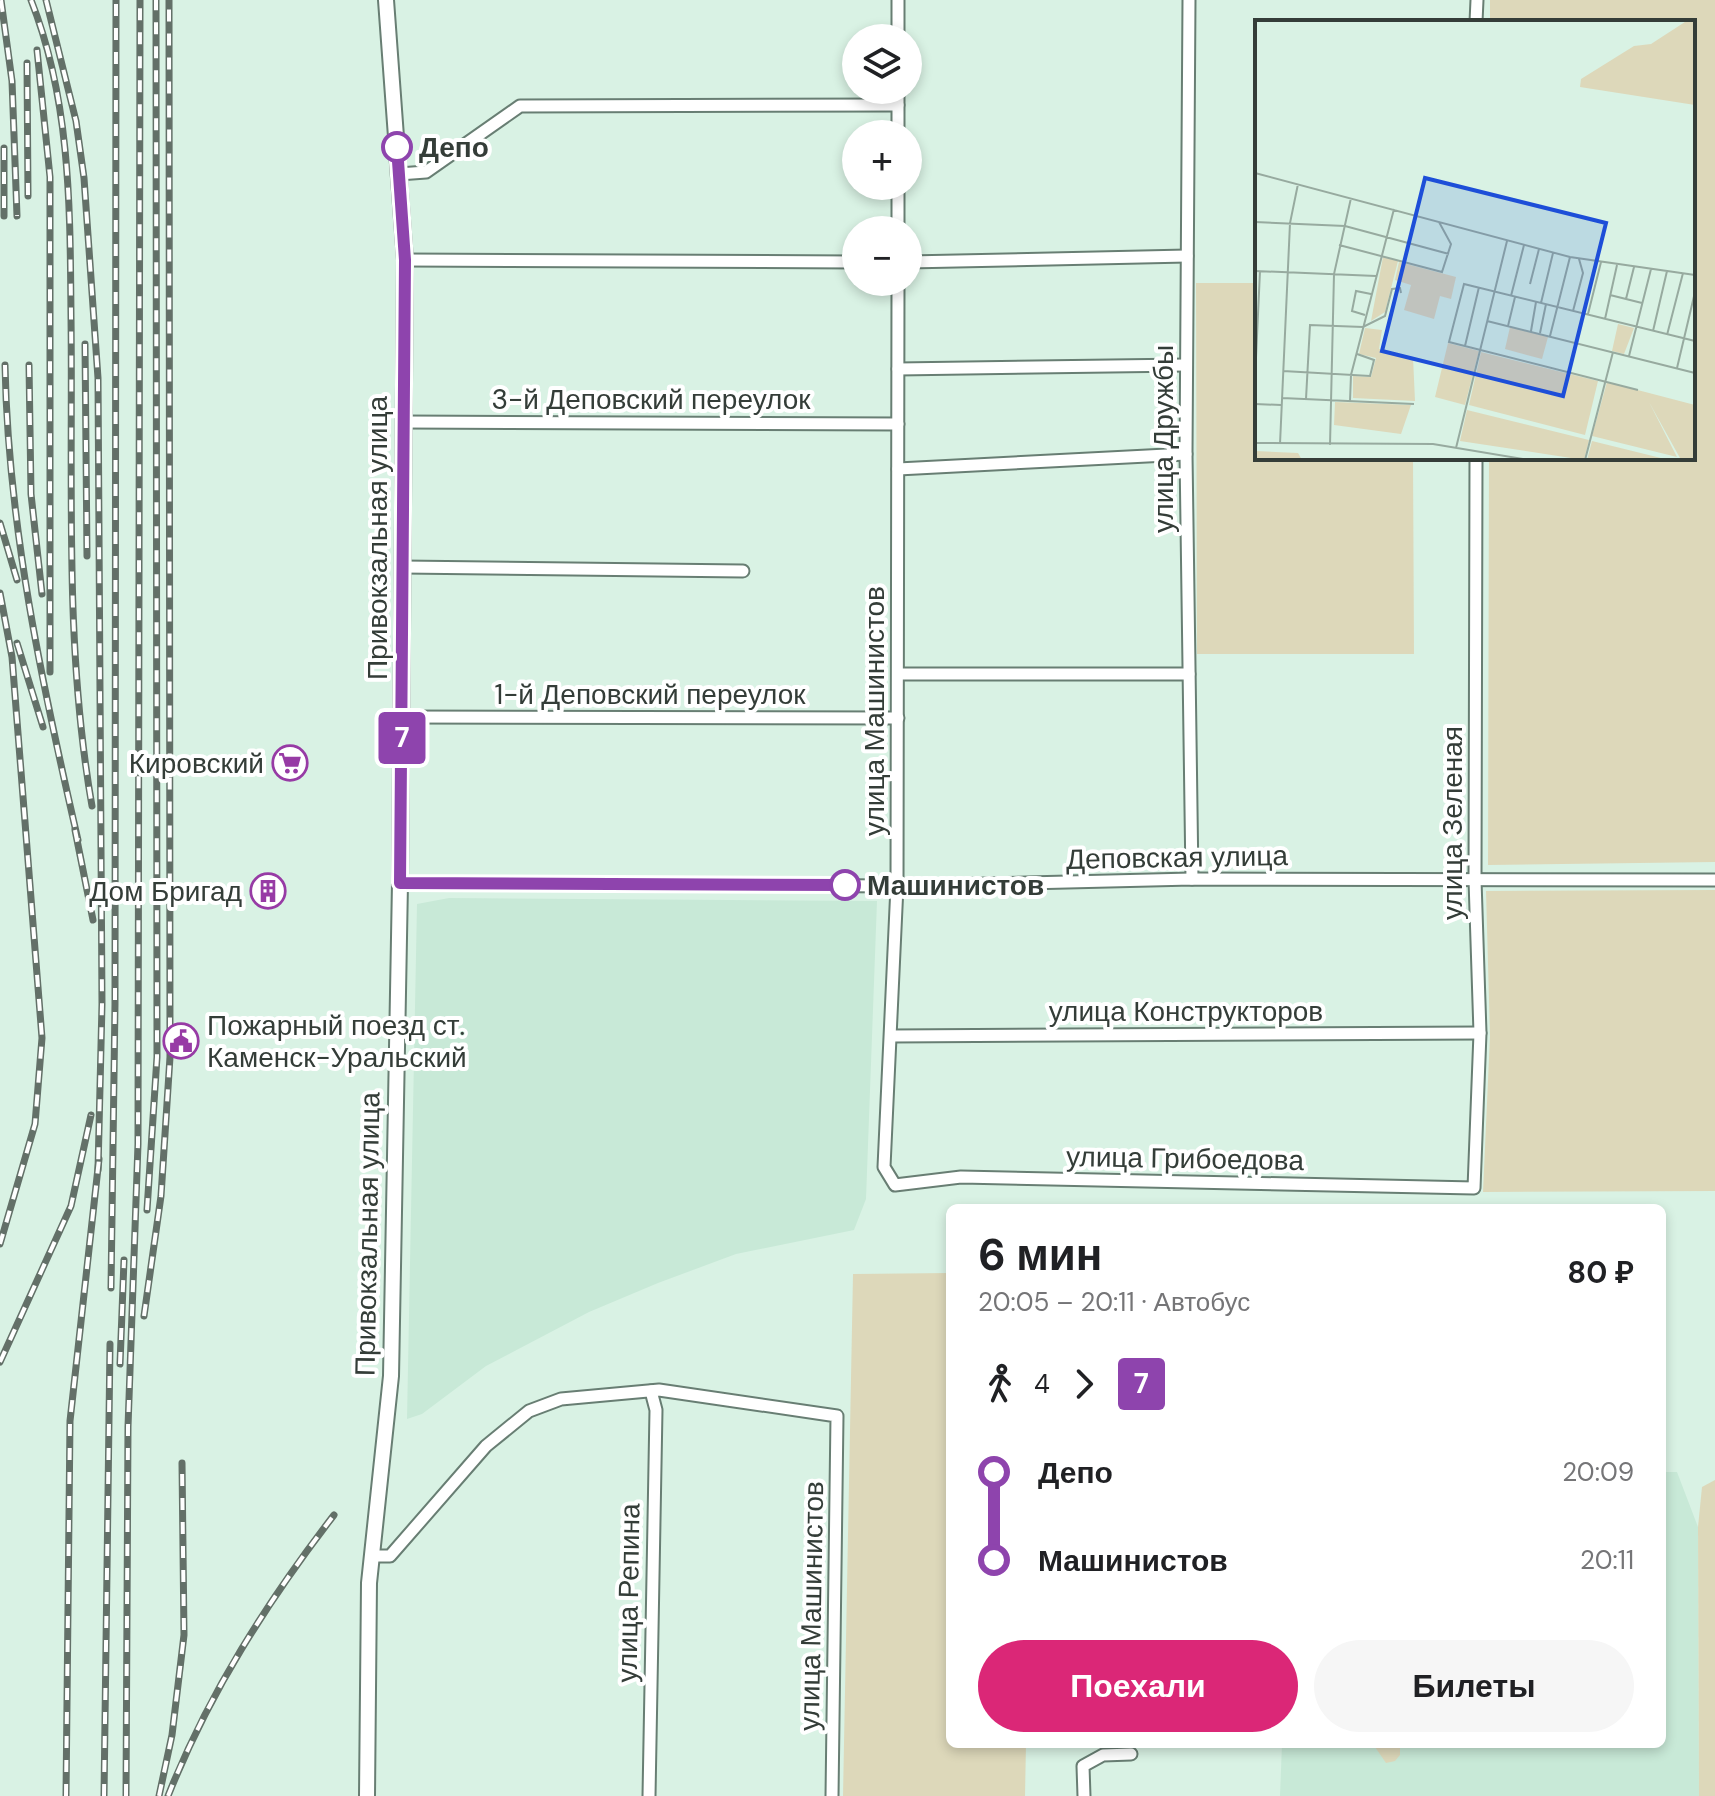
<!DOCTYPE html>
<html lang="ru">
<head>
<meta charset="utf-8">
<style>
  body { margin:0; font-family:"DM Sans",sans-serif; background:#f6f6f6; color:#202124; height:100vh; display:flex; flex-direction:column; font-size:30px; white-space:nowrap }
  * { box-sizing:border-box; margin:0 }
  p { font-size:26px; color:#757577 }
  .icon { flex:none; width:44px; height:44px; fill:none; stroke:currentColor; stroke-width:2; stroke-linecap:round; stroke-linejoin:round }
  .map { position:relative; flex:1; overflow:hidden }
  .panel { position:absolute; left:946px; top:1204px; width:720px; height:544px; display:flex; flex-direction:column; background:#fff; border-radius:12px; box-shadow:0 4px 12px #0003 }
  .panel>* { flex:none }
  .badge { padding:0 16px; border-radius:6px; font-size:28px; line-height:52px }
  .fabs { position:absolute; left:842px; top:24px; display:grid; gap:16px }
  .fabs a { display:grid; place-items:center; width:80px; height:80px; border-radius:50%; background:#fff; box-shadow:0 4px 12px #0003; font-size:40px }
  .map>.badge { position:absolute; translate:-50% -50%; box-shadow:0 0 0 4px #fff }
  .legs { display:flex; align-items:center; gap:12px; height:88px; padding:0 32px; font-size:26px }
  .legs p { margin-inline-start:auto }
  .head { display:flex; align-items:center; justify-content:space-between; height:136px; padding:0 32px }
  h1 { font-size:44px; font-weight:700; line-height:60px }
  .cta { display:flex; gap:16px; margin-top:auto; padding:16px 32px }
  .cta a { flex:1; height:92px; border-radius:48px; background:#db2777; color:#fff; font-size:32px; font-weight:700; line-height:92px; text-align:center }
  .cta a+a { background:#f6f6f6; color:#202124 }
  ul { padding:0 32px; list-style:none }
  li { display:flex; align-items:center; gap:28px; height:88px; font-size:30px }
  li i { display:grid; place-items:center; width:12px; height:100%; margin:0 10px; background:currentColor }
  li i::after { content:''; width:20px; height:20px; margin:-10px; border:6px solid; border-radius:50%; background:#fff }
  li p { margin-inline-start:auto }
  li:first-child i { background:linear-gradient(#0000 50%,currentColor 0) }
  li:last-child i { background:linear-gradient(currentColor 50%,#0000 0) }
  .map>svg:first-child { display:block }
  .built { fill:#c8e9d7 }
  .green { fill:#ddd8ba }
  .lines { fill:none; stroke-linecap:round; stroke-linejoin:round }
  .minor-casing { stroke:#687e73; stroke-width:15 }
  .tertiary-casing { stroke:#687e73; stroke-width:18 }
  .minor { stroke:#fff; stroke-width:11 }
  .tertiary { stroke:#fff; stroke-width:14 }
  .rail-casing { stroke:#637068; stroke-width:7 }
  .rail { stroke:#fff; stroke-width:4; stroke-dasharray:12; stroke-linecap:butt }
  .line-1-casing { stroke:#fff; stroke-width:18 }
  .line-1 { stroke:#8e44ad; stroke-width:12 }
  .stop-1-dot { fill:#fff; stroke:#8e44ad; stroke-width:4 }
  .labels { text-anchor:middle; stroke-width:8; stroke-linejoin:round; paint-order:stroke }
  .stop-label { font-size:28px; font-weight:bold; fill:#343d38; stroke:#fff; text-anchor:start }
  .street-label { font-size:28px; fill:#343d38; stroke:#fff }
  .poi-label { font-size:28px; fill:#343d38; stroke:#fff; text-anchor:end }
  .inset-road { fill:none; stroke:#97aa9f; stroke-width:2 }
  .view { fill:#1d4ed8; fill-opacity:0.15; stroke:#1d4ed8; stroke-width:4 }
  .inset-edge { fill:none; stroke:#343d38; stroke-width:4 }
</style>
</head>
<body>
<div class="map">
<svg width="1715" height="1796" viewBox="0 0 1715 1796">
  <rect width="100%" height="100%" fill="#d9f2e4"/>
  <g class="built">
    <polygon points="449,898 877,901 866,1199 854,1230 736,1254 658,1283 589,1312 486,1366 422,1414 407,1419 417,904"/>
    <polygon points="1662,1472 1677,1472 1698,1527 1699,1796 1280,1796 1282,1744 1662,1744"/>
  </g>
  <g class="green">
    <polygon points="1490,0 1715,0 1715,862 1488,865 1489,458 1693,458 1693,22 1490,22"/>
    <polygon points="1196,283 1257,283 1257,458 1413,458 1414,654 1197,654"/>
    <polygon points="1715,890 1715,1191 1483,1192 1490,1036 1486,891"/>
    <polygon points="950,1273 950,1744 1026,1744 1025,1796 843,1796 853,1274"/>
    <polygon points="1715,1480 1715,1796 1699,1796 1698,1527 1702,1487"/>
    <polygon points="1373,1744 1400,1744 1400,1755 1395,1761 1386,1763"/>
  </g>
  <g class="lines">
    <defs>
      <g id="minor">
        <polyline points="898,0 898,38"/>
        <polyline points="1189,0 1186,454 1192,879"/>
        <polyline points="1476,22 1477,0"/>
        <polyline points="898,134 898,90"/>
        <polyline points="399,174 426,172 520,106 898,105"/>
        <polyline points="898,230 898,186"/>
        <polyline points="405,260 856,262"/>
        <polyline points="908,262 1187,256"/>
        <polyline points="898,282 897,886 884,1167 895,1185 961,1177 1474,1188 1480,1033 1475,880 1476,458"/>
        <polyline points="898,369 1186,365"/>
        <polyline points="404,422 898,424"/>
        <polyline points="898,469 1186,454"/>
        <polyline points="403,567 743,571"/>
        <polyline points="898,674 1189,674"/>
        <polyline points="402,717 898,718"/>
        <polyline points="400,883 897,886 1192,879 1715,880"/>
        <polyline points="892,1036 1480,1033"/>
        <polyline points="375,1556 390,1556 486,1446 529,1411 561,1399 659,1390 837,1416 832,1796"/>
        <polyline points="649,1796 656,1410 651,1391"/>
        <polyline points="1084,1796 1083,1766 1103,1755 1131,1754"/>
      </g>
      <polyline id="tertiary" points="367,1796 369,1583 391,1376 400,883 405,260 386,0"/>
    </defs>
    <use href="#minor" class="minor-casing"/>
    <use href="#tertiary" class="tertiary-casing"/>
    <use href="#minor" class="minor"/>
    <use href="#tertiary" class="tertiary"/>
    <defs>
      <g id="rail">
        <polyline points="1,0 12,81 17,216"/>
        <path d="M31,0C71,101 70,210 71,316C73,479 64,646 92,806"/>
        <polyline points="46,0 76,121 84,178 98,378 102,1004 98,1170"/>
        <polyline points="37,50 50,177 50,672"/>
        <polyline points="27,63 28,196"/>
        <polyline points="4,148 4,216"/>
        <polyline points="85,344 87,556"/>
        <path d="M5,365C8,526 42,684 78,840"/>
        <polyline points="29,365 31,494 42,594"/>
        <polyline points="0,523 17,580"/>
        <polyline points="0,593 12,657 42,1038 35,1124 0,1244"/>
        <polyline points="17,643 43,727"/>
        <polyline points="75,830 93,920"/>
        <polyline points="147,1210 157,1057 156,0"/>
        <polyline points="111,1288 115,1004 116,0"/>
        <polyline points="144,1316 161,1196 170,1057 169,0"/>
        <polyline points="0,1362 71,1206 91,1115"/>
        <polyline points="120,1364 124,1260"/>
        <polyline points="66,1796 70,1421 99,1159"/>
        <polyline points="104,1796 110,1344"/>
        <polyline points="126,1796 128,1427 138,1144 140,0"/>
        <polyline points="159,1796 172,1735 184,1635 182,1463"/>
        <path d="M168,1796C209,1693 267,1602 334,1515"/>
      </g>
    </defs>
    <use href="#rail" class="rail-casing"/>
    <use href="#rail" class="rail"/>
  </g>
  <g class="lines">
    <defs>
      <polyline id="line-1" points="397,147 405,260 400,883 845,885"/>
    </defs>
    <use href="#line-1" class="line-1-casing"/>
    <use href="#line-1" class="line-1"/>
  </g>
  <defs>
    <symbol id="supermarket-ring" viewBox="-11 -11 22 22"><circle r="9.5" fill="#fff" stroke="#973ba5" stroke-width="1.5"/><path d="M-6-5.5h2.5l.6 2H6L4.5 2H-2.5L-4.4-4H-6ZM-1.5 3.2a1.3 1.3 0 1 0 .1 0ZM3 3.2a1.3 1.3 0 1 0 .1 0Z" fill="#973ba5"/></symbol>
    <symbol id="building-ring" viewBox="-11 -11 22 22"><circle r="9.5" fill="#fff" stroke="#973ba5" stroke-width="1.5"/><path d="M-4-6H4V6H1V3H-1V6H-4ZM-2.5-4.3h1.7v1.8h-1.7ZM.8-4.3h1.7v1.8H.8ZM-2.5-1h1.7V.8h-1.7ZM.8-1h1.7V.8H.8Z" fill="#973ba5"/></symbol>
    <symbol id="civic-ring" viewBox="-11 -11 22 22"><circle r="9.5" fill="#fff" stroke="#973ba5" stroke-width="1.5"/><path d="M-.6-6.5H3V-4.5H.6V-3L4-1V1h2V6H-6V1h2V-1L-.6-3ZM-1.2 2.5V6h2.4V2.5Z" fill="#973ba5"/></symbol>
  </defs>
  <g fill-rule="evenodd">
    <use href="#supermarket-ring" x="270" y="743" width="40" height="40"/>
    <use href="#building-ring" x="248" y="871" width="40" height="40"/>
    <use href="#civic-ring" x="161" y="1021" width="40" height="40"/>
  </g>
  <g class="stop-1-dot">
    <circle cx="397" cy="147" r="14"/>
    <circle cx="845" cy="885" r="14"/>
  </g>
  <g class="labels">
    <g class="stop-label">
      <text x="419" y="157">Депо</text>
      <text x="867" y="895">Машинистов</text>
    </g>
    <g class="street-label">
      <text x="651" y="409">3-й Деповский переулок</text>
      <text transform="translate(1163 439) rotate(-90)" y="10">улица Дружбы</text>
      <text transform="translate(377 538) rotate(-90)" y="10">Привокзальная улица</text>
      <text x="650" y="704">1-й Деповский переулок</text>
      <text transform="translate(874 711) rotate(-90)" y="10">улица Машинистов</text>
      <text transform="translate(1452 823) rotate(-90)" y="10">улица Зеленая</text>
      <text transform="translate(1177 857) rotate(-1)" y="10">Деповская улица</text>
      <text x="1186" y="1021">улица Конструкторов</text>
      <text transform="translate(1185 1158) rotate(1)" y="10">улица Грибоедова</text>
      <text transform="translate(367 1234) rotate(-89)" y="10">Привокзальная улица</text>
      <text transform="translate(628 1593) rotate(-89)" y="10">улица Репина</text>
      <text transform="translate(811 1606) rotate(-89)" y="10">улица Машинистов</text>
    </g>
    <g class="poi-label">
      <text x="264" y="773">Кировский</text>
      <text x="242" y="901">Дом Бригад</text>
      <text x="207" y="1035" text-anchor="start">Пожарный поезд ст.<tspan x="207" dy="32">Каменск-Уральский</tspan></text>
    </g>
  </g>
  <g transform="translate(1255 20)">
    <rect width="440" height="440" fill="#d9f2e4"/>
    <path d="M433,0H440V85L325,67L326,59L379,26L396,24ZM128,237L143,241L130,292L116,301ZM144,242L201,257L196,279L185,276L179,299L149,290L156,265L140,260ZM363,304L379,308L369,334L357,331ZM255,307L293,317L287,339L250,329ZM110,308L127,310L124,329L158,337L160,381L98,378V356L116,357L121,338L104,334ZM193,323L224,331L210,385L180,377ZM226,332L343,361L330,415L214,385ZM352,362L440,385V440L425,438L394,382L422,437L337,416ZM80,382L156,385L146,414L79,405ZM212,390L334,420L329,440L205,421ZM337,421L414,440H332ZM0,431L43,433L47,440H0Z" fill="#ddd8ba"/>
    <path class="inset-road" d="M0,153L315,237L440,255M0,202L90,206L194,234M84,225L187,252L196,224L184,202M0,251L121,256M275,264L284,229M355,275L387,283M256,276L269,225M371,279L379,247M286,283L298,233M318,291L328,253L324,239M333,294L346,242M110,295L97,291L101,271L116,274M350,299L362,245M232,301L440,353M253,306L260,277M276,311L281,282M398,311L412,251M285,313L291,284M412,315L428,253M295,316L315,237M210,326L224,267M374,336L396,249M422,348L440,272M28,351L115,356L119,340L102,334M0,359L5,251M383,370L194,322L209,264L440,321M27,378L159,384M51,379L55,305L108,307L130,296L137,269L145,268L146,273M95,381L96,355L139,189M0,384L26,385M0,423L178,424L274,440M25,424L35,203L43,164M75,425L79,254L96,178M201,428L252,221M330,440L358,332"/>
    <path class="view" d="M170,158L351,203L308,376L127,331Z"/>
    <rect width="440" height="440" class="inset-edge"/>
  </g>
</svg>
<div class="fabs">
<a><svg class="icon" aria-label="layers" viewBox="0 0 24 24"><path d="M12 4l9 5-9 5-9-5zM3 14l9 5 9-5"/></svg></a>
<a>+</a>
<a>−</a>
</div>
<b class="badge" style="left:402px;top:738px;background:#8e44ad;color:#fff">7</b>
<section class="panel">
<div class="head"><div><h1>6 мин</h1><p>20:05 – 20:11 · Автобус</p></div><b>80 ₽</b></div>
<div class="legs"><svg class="icon" aria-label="walk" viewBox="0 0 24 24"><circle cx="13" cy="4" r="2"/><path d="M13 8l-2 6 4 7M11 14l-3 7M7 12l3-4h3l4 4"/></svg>4<svg class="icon" aria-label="forward" viewBox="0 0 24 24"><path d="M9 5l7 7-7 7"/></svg><b class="badge" style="background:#8e44ad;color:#fff">7</b></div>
<ul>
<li><i style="color:#8e44ad"></i><b>Депо</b><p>20:09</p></li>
<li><i style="color:#8e44ad"></i><b>Машинистов</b><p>20:11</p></li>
</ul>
<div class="cta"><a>Поехали</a><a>Билеты</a></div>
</section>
</div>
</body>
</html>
